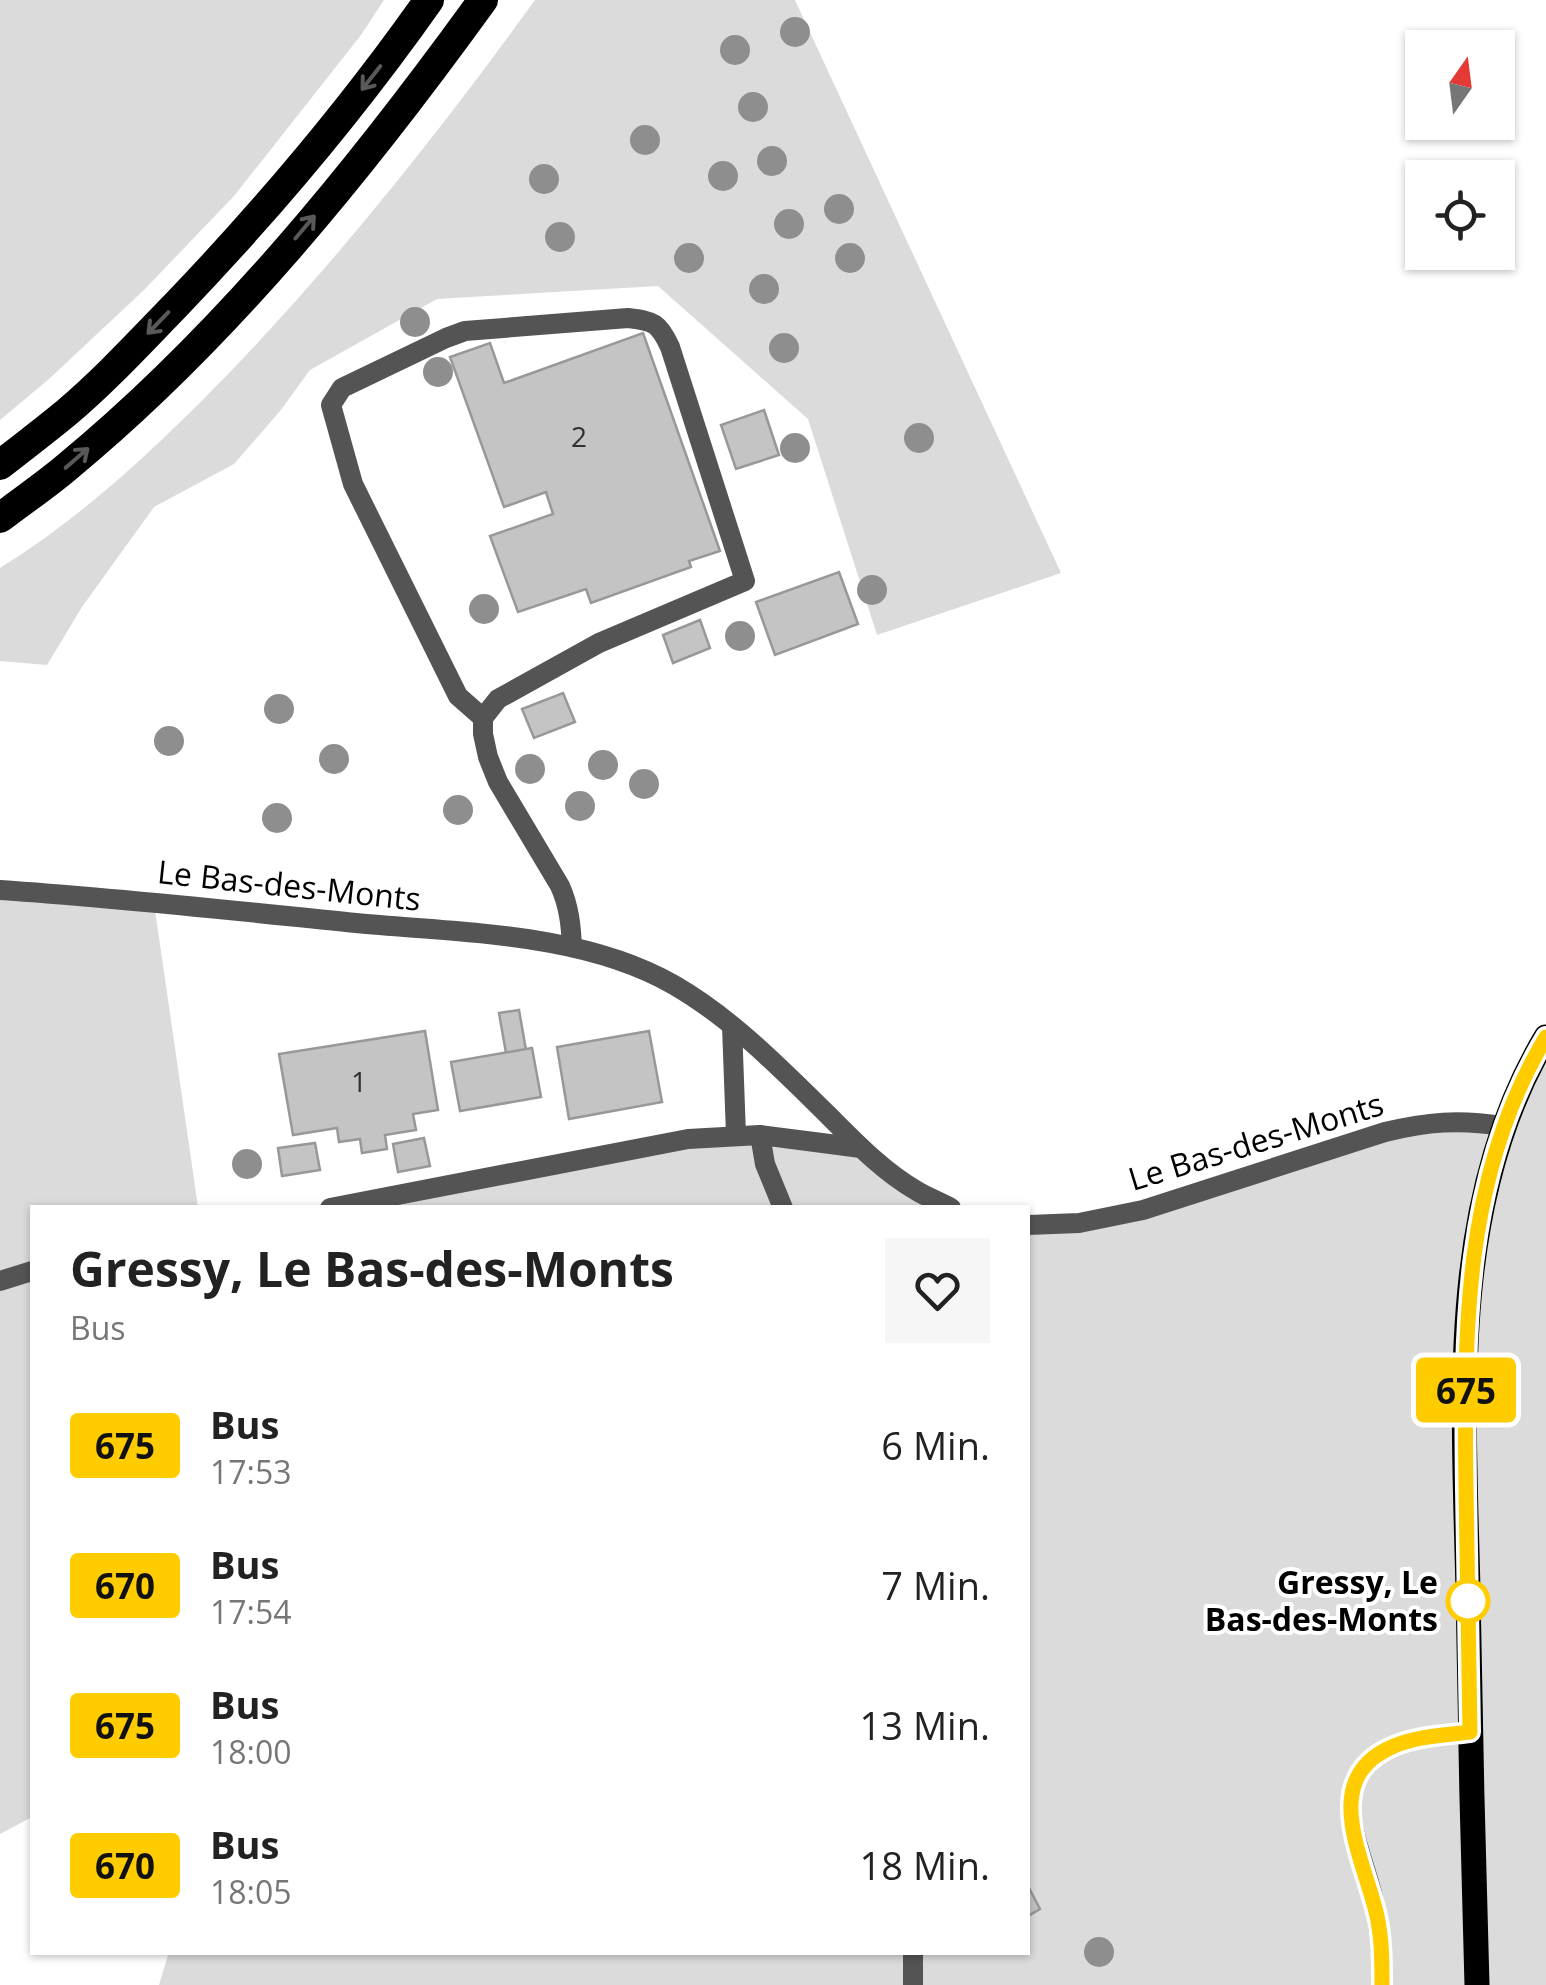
<!DOCTYPE html>
<html lang="de">
<head>
<meta charset="utf-8">
<style>
  body { margin:0; font-family:"Open Sans",sans-serif; background:#f6f6f6; color:#222; height:100vh; display:flex; flex-direction:column; font-size:38px; white-space:nowrap }
  * { box-sizing:border-box; margin:0 }
  p { font-size:32px; color:#767676 }
  .icon { flex:none; width:55px; height:55px; fill:none; stroke:currentColor; stroke-width:2; stroke-linecap:round; stroke-linejoin:round }
  .map { position:relative; flex:1; overflow:hidden }
  .drawer { position:absolute; left:30px; top:1205px; width:1000px; height:750px; display:flex; flex-direction:column; background:#fff; border-radius:0px; box-shadow:0 2px 8px #0004 }
  .drawer>* { flex:none }
  .badge { padding:0 20px; border-radius:8px; font-size:35px; line-height:65px }
  .needle { width:65px; rotate:14deg }
  .buttons { position:absolute; left:1405px; top:30px; display:grid; gap:20px }
  .buttons a { display:grid; place-items:center; width:110px; height:110px; border-radius:0px; background:#fff; box-shadow:0 2px 8px #0004; font-size:50px }
  .map>.badge { position:absolute; translate:-50% -50%; box-shadow:0 0 0 5px #fff }
  .round { display:grid; place-items:center; flex:none; width:105px; height:105px; border-radius:0px; background:#f6f6f6 }
  .head { display:flex; align-items:center; justify-content:space-between; height:170px; padding:0 40px }
  h1 { font-size:48px; font-weight:700; line-height:75px }
  ul { padding:0; list-style:none }
  li { display:flex; align-items:center; gap:30px; height:140px; padding:0 40px }
  li div { flex:1 }
  li b { display:block; font-size:38px }
  li em { font-style:normal }
  li .badge { min-width:110px; font-weight:700; text-align:center }
  .map>svg:first-child { display:block }
  .green { fill:#dbdbdb }
  .building { fill:#c4c4c4; stroke:#989898; stroke-width:2.5 }
  .lines { fill:none; stroke-linecap:round; stroke-linejoin:round }
  .service { stroke:#545454; stroke-width:20 }
  .tertiary { stroke:#545454; stroke-width:20 }
  .primary { stroke:#000; stroke-width:25 }
  .motorway { stroke:#000; stroke-width:30 }
  .tree { fill:#8e8e8e }
  .oneway { stroke:#595959 }
  .line-casing { stroke:#fff; stroke-width:22 }
  .line { stroke:#fc0; stroke-width:15 }
  .stop-dot { fill:#fff; stroke:#fc0; stroke-width:5 }
  .labels { text-anchor:middle; stroke-width:8; stroke-linejoin:round; paint-order:stroke }
  .number-label { font-size:28px; fill:#313131 }
  .street-label { font-size:32px; fill:#000; stroke:#fff }
  .stop-label { font-size:32px; font-weight:bold; fill:#000; stroke:#fff; text-anchor:end }
</style>
</head>
<body>
<div class="map">
<svg width="1546" height="1985" viewBox="0 0 1546 1985">
  <rect width="100%" height="100%" fill="#fff"/>
  <g class="green">
    <polygon points="0,0 384,0 361,35 234,196 144,290 49,379 0,420"/>
    <path d="M535,0H795L1061,573L877,635L808,419L658,286L437,299L310,370L280,411L234,464L154,507L82,607L47,665L0,661V568C87,514 160,444 231,371C342,255 441,130 535,0Z"/>
    <polygon points="0,890 154,903 198,1207 32,1208 32,1817 0,1834"/>
    <polygon points="1546,1037 1546,1985 159,1985 169,1952 1028,1952 1028,1225 1079,1223 1385,1132 1502,1126"/>
    <polygon points="688,1139 861,1148 951,1208 330,1208"/>
  </g>
  <g class="building">
    <polygon points="643,333 720,551 689,561 691,567 591,603 586,589 518,612 490,536 553,514 546,492 504,507 450,357 490,343 504,383"/>
    <polygon points="764,410 779,455 736,469 721,425"/>
    <polygon points="839,572 858,624 775,655 756,602"/>
    <polygon points="700,620 710,648 673,663 663,635"/>
    <polygon points="563,693 575,722 534,738 522,709"/>
    <polygon points="519,1010 526,1050 506,1053 499,1013"/>
    <polygon points="425,1031 438,1110 413,1114 416,1130 385,1135 387,1149 362,1153 360,1139 339,1142 337,1128 293,1135 279,1054"/>
    <polygon points="649,1031 662,1102 569,1119 557,1047"/>
    <polygon points="532,1048 541,1097 460,1111 451,1062"/>
    <polygon points="424,1138 430,1166 398,1172 393,1144"/>
    <polygon points="315,1143 320,1170 282,1176 278,1148"/>
    <polygon points="1028,1886 1040,1909 1028,1916"/>
  </g>
  <g class="lines">
    <g class="service">
      <path d="M483,718L458,696L353,484L331,405L342,388L446,338L465,331L628,318C654,321 659,323 670,347L745,581L599,643L498,699L483,718V734L488,757L498,782L560,886C569,906 571,925 572,947"/>
      <polyline points="760,1135 765,1164 783,1208"/>
      <polyline points="913,1985 913,1952"/>
    </g>
    <g class="tertiary">
      <path d="M0,890C119,898 237,911 356,923C459,933 582,932 674,985C733,1019 782,1070 830,1117C857,1144 884,1172 917,1191C927,1197 940,1202 951,1208"/>
      <polyline points="732,1026 736,1135"/>
      <polyline points="330,1208 688,1139 760,1135 861,1148"/>
      <path d="M1028,1225L1079,1223L1143,1210L1385,1132C1427,1122 1459,1119 1502,1126"/>
      <polyline points="0,1281 32,1271"/>
      <path d="M1382,1985C1383,1954 1379,1924 1372,1893C1358,1839 1323,1776 1394,1746C1418,1736 1446,1735 1470,1732"/>
    </g>
    <path class="primary" d="M1477,1985C1473,1854 1470,1722 1468,1591C1464,1406 1447,1202 1546,1037"/>
    <g class="motorway">
      <path d="M0,465C22,448 44,431 66,413C105,380 140,342 175,306C267,210 353,108 429,0"/>
      <path d="M0,518C22,501 46,485 67,467C226,336 363,166 483,0"/>
    </g>
  </g>
  <g class="tree">
    <circle cx="795" cy="32" r="15"/>
    <circle cx="735" cy="50" r="15"/>
    <circle cx="753" cy="107" r="15"/>
    <circle cx="645" cy="140" r="15"/>
    <circle cx="772" cy="161" r="15"/>
    <circle cx="723" cy="176" r="15"/>
    <circle cx="544" cy="179" r="15"/>
    <circle cx="839" cy="209" r="15"/>
    <circle cx="789" cy="224" r="15"/>
    <circle cx="560" cy="237" r="15"/>
    <circle cx="689" cy="258" r="15"/>
    <circle cx="850" cy="258" r="15"/>
    <circle cx="764" cy="289" r="15"/>
    <circle cx="415" cy="322" r="15"/>
    <circle cx="784" cy="348" r="15"/>
    <circle cx="438" cy="372" r="15"/>
    <circle cx="919" cy="438" r="15"/>
    <circle cx="795" cy="448" r="15"/>
    <circle cx="872" cy="590" r="15"/>
    <circle cx="484" cy="609" r="15"/>
    <circle cx="740" cy="636" r="15"/>
    <circle cx="279" cy="709" r="15"/>
    <circle cx="169" cy="741" r="15"/>
    <circle cx="334" cy="759" r="15"/>
    <circle cx="603" cy="765" r="15"/>
    <circle cx="530" cy="769" r="15"/>
    <circle cx="644" cy="784" r="15"/>
    <circle cx="580" cy="806" r="15"/>
    <circle cx="458" cy="810" r="15"/>
    <circle cx="277" cy="818" r="15"/>
    <circle cx="247" cy="1164" r="15"/>
    <circle cx="1099" cy="1952" r="15"/>
  </g>
  <defs><path id="oneway-shaft" d="M-6 0H5M1.5-3L5.5 0L1.5 3" fill="none" stroke-width="1.6" stroke-linecap="round" stroke-linejoin="round" transform="scale(2.5)"/></defs>
  <g class="oneway">
    <use href="#oneway-shaft" transform="translate(371 78) rotate(128)"/>
    <use href="#oneway-shaft" transform="translate(305 227) rotate(-50)"/>
    <use href="#oneway-shaft" transform="translate(158 323) rotate(134)"/>
    <use href="#oneway-shaft" transform="translate(77 458) rotate(-41)"/>
  </g>
  <g class="lines">
    <defs>
      <path id="line" d="M1382,1985C1382,1962 1382,1939 1377,1916C1364,1858 1317,1778 1394,1746C1418,1736 1446,1735 1470,1732C1469,1651 1467,1570 1466,1488C1464,1331 1463,1175 1546,1037"/>
    </defs>
    <use href="#line" class="line-casing"/>
    <use href="#line" class="line"/>
  </g>
  <circle class="stop-dot" cx="1468" cy="1601" r="20"/>
  <g class="labels">
    <g class="number-label">
      <text x="579" y="447">2</text>
      <text x="359" y="1092">1</text>
    </g>
    <g class="street-label">
      <text transform="translate(289 886) rotate(6)" y="11">Le Bas-des-Monts</text>
      <text transform="translate(1256 1142) rotate(-17)" y="11">Le Bas-des-Monts</text>
    </g>
    <g class="stop-label">
      <text x="1438" y="1594">Gressy, Le<tspan x="1438" dy="37">Bas-des-Monts</tspan></text>
    </g>
  </g>
</svg>
<div class="buttons">
<a><svg class="needle" viewBox="-14 -14 28 28"><path d="M0-13l5 13h-10z" fill="#e53935"/><path d="M0 13l5-13h-10z" fill="#767676"/></svg></a>
<a><svg class="icon" aria-label="locate" viewBox="0 0 24 24"><circle cx="12" cy="12" r="6"/><path d="M12 2v4M12 18v4M2 12h4M18 12h4"/></svg></a>
</div>
<b class="badge" style="left:1466px;top:1390px;background:#fc0;color:#111">675</b>
<section class="drawer">
<div class="head"><div><h1>Gressy, Le Bas-des-Monts</h1><p>Bus</p></div><a class="round"><svg class="icon" aria-label="heart" viewBox="0 0 24 24"><path d="M12 20l-8-8c-3-5 5-10 8-4 3-6 11-1 8 4z"/></svg></a></div>
<ul>
<li><span class="badge" style="background:#fc0;color:#111">675</span><div><b>Bus</b><p>17:53</p></div><em>6 Min.</em></li>
<li><span class="badge" style="background:#fc0;color:#111">670</span><div><b>Bus</b><p>17:54</p></div><em>7 Min.</em></li>
<li><span class="badge" style="background:#fc0;color:#111">675</span><div><b>Bus</b><p>18:00</p></div><em>13 Min.</em></li>
<li><span class="badge" style="background:#fc0;color:#111">670</span><div><b>Bus</b><p>18:05</p></div><em>18 Min.</em></li>
</ul>
</section>
</div>
</body>
</html>
